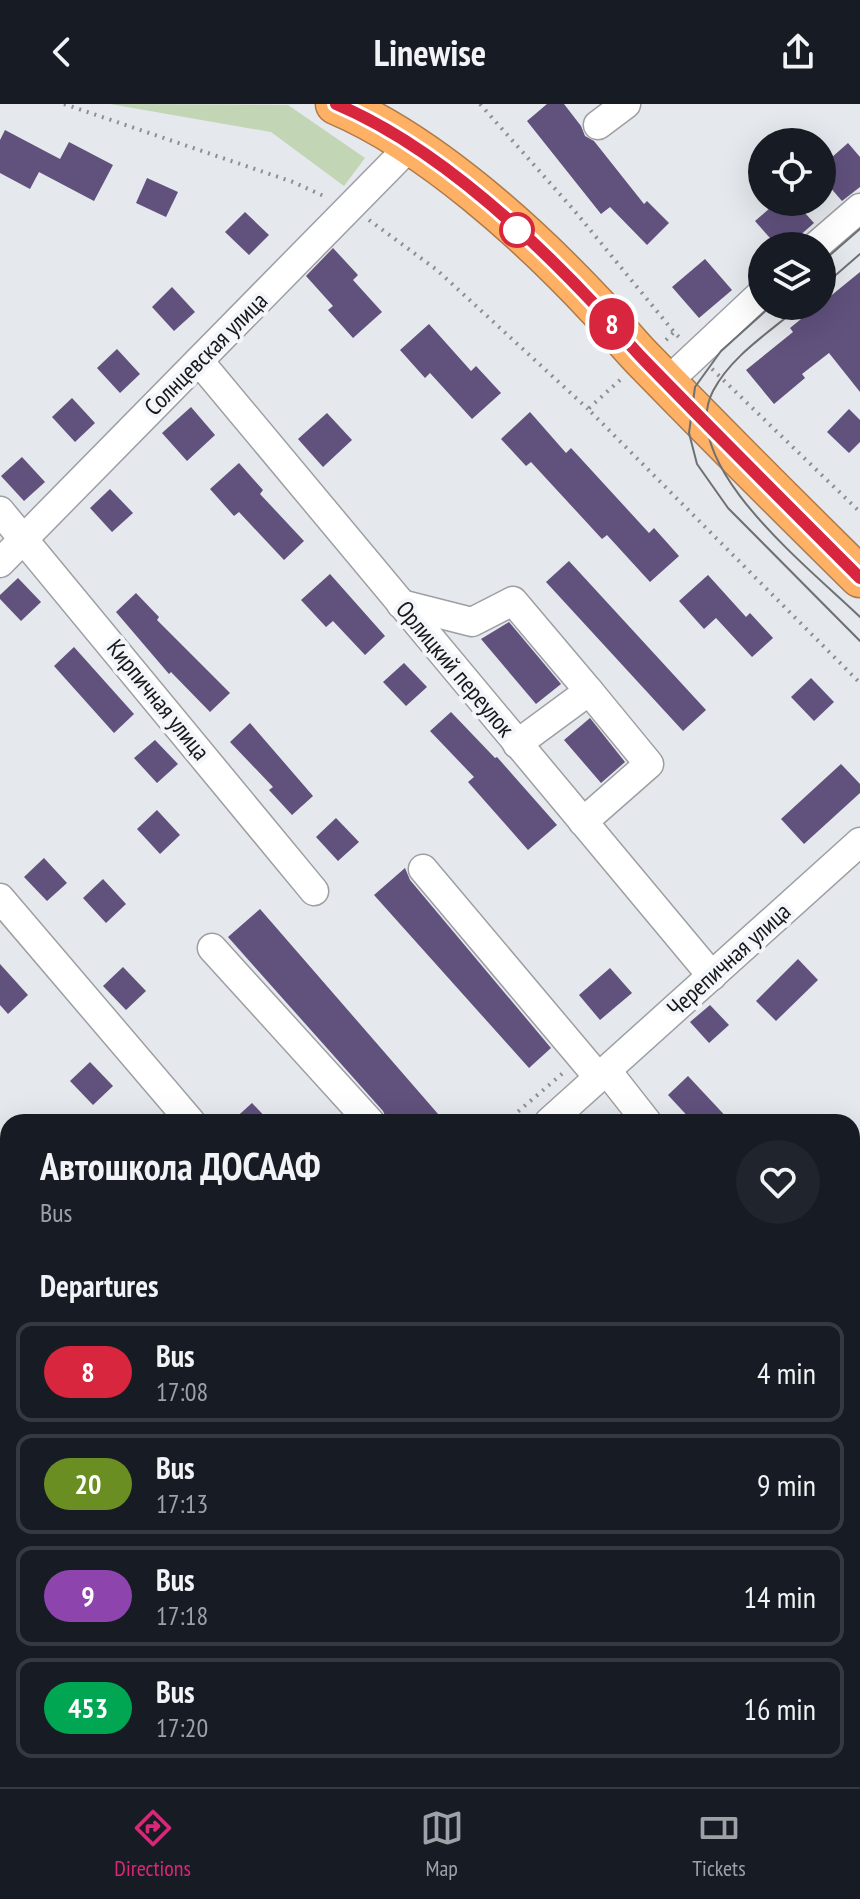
<!DOCTYPE html>
<html lang="en">
<head>
<meta charset="utf-8">
<style>
  body { margin:0; font-family:"PT Sans Narrow",sans-serif; background:#20242c; color:#f1f3f6; height:100vh; display:flex; flex-direction:column; font-size:30px; white-space:nowrap }
  * { box-sizing:border-box; margin:0 }
  p { font-size:26px; color:#9ea1a6 }
  .icon { flex:none; width:44px; height:44px; fill:none; stroke:currentColor; stroke-width:2; stroke-linecap:round; stroke-linejoin:round }
  .map { position:relative; flex:1; overflow:hidden }
  .side { position:absolute; left:0px; top:1010px; width:860px; height:674px; display:flex; flex-direction:column; background:#171b24; border-radius:24px 24px 0 0; box-shadow:0 8px 32px #0002 }
  .side>* { flex:none }
  .badge { padding:0 16px; border-radius:26px; font-size:28px; line-height:52px }
  .buttons { position:absolute; left:748px; top:24px; display:grid; gap:16px }
  .buttons a { display:grid; place-items:center; width:88px; height:88px; border-radius:50%; background:#171b24; box-shadow:0 8px 32px #0002; font-size:40px }
  .map>.badge { position:absolute; translate:-50% -50%; box-shadow:0 0 0 4px #fff }
  h2 { padding:0 40px; font-size:30px; line-height:72px }
  .round { display:grid; place-items:center; flex:none; width:84px; height:84px; border-radius:42px; background:#20242c }
  .headline { display:flex; align-items:center; justify-content:space-between; height:136px; padding:0 40px }
  h1 { font-size:38px; font-weight:600; line-height:60px }
  ul { padding:0; list-style:none }
  li { display:flex; align-items:center; gap:24px; height:100px; margin:0 16px 12px; padding:0 24px; border:4px solid #363941; border-radius:16px }
  li div { flex:1 }
  li b { display:block; font-size:30px }
  li em { font-style:normal }
  li .badge { min-width:88px; font-weight:700; text-align:center }
  header { display:flex; justify-content:space-between; align-items:center; height:104px; padding:0 40px; background:#171b24; font-size:36px; font-weight:600 }
  .menu { display:flex; justify-content:space-around; align-items:center; height:112px; border-top:2px solid #363941; background:#171b24; font-size:22px; color:#9ea1a6 }
  .menu a { display:grid; justify-items:center; gap:4px }
  .menu .current { color:#db2777 }
  .map>svg:first-child { display:block }
  .green { fill:#c2d5b5 }
  .building { fill:#60517d }
  .lines { fill:none; stroke-linecap:round; stroke-linejoin:round }
  .minor-casing { stroke:#9d9fa3; stroke-width:31 }
  .highway-casing { stroke:#ad7a49; stroke-width:43 }
  .path { stroke:#8d8f92; stroke-width:4; stroke-dasharray:2 6; stroke-linecap:butt }
  .minor { stroke:#fff; stroke-width:28 }
  .highway { stroke:#feb064; stroke-width:40 }
  .tram { stroke:#6e7072; stroke-width:2 }
  .line-casing { stroke:#fff; stroke-width:18 }
  .line { stroke:#d7263d; stroke-width:12 }
  .stop-dot { fill:#fff; stroke:#d7263d; stroke-width:4 }
  .labels { text-anchor:middle; stroke-width:8; stroke-linejoin:round; paint-order:stroke }
  .street-label { font-size:24px; fill:#161718; stroke:#f2f5f9 }
</style>
</head>
<body>
<header><svg class="icon" aria-label="back" viewBox="0 0 24 24"><path d="M15 5l-7 7 7 7"/></svg>Linewise<svg class="icon" aria-label="share" viewBox="0 0 24 24"><path d="M12 15V3M7 8l5-5 5 5M5 13v7h14v-7"/></svg></header>
<div class="map">
<svg width="860" height="1683" viewBox="0 0 860 1683">
  <rect width="100%" height="100%" fill="#e5e8ec"/>
  <polygon class="green" points="110,0 288,1 365,54 344,82 271,28"/>
  <g class="building">
    <polygon points="547,0 564,0 581,22 585,32 594,37 644,100 647,97 669,119 647,141 610,103 601,110 527,17"/>
    <polygon points="5,26 60,55 69,38 113,61 94,97 39,68 30,85 0,69 0,36"/>
    <polygon points="848,39 860,53 860,83 842,97 822,74 822,62"/>
    <polygon points="147,74 178,88 166,113 136,99"/>
    <polygon points="777,98 795,98 814,119 788,142 777,142 755,117"/>
    <polygon points="245,108 269,131 249,151 225,128"/>
    <polygon points="333,144 358,171 353,176 382,208 353,234 328,206 333,202 306,172"/>
    <polygon points="705,155 732,186 699,214 672,183"/>
    <polygon points="860,168 860,288 829,249 802,270 805,274 774,300 746,266 793,228 790,224 817,202 822,202 822,199"/>
    <polygon points="172,183 195,208 174,227 152,203"/>
    <polygon points="429,220 471,267 476,262 501,289 472,315 430,269 425,274 400,246"/>
    <polygon points="117,245 140,270 120,289 97,264"/>
    <polygon points="72,294 95,319 75,338 52,313"/>
    <polygon points="191,303 215,331 187,357 162,329"/>
    <polygon points="849,305 860,316 860,338 849,349 827,328"/>
    <polygon points="530,308 566,349 571,344 649,429 654,424 679,452 650,478 607,431 602,435 531,358 526,362 501,335"/>
    <polygon points="327,309 352,336 323,363 298,335"/>
    <polygon points="22,353 45,378 24,397 1,372"/>
    <polygon points="239,359 263,386 260,390 304,437 284,456 239,408 234,412 210,385"/>
    <polygon points="110,385 133,409 112,428 90,404"/>
    <polygon points="569,457 706,606 683,627 546,478"/>
    <polygon points="330,470 385,532 365,551 333,517 326,523 301,496"/>
    <polygon points="708,471 746,513 750,509 773,534 752,553 716,514 704,525 679,497"/>
    <polygon points="18,474 41,498 21,517 0,495 0,491"/>
    <polygon points="136,489 159,513 157,516 230,589 210,608 171,568 169,570 116,508"/>
    <polygon points="509,518 561,580 536,600 481,535"/>
    <polygon points="74,543 134,610 114,629 54,562"/>
    <polygon points="404,559 427,583 406,602 383,578"/>
    <polygon points="811,574 834,598 814,617 791,593"/>
    <polygon points="451,608 495,654 497,653 557,721 528,746 468,678 474,673 430,627"/>
    <polygon points="590,614 625,658 601,679 564,636"/>
    <polygon points="250,619 313,692 292,711 269,686 273,683 230,638"/>
    <polygon points="155,636 178,660 157,679 134,654"/>
    <polygon points="841,660 860,680 860,689 804,740 781,715"/>
    <polygon points="157,706 180,731 160,750 137,725"/>
    <polygon points="336,714 359,738 338,757 316,733"/>
    <polygon points="44,754 67,779 47,797 24,773"/>
    <polygon points="405,764 410,776 551,944 529,964 374,791"/>
    <polygon points="103,775 126,800 106,819 83,794"/>
    <polygon points="260,805 445,1018 388,1018 383,1007 228,833"/>
    <polygon points="798,855 818,876 776,917 756,897"/>
    <polygon points="0,860 28,891 8,910 0,901"/>
    <polygon points="123,863 146,887 126,906 103,882"/>
    <polygon points="610,864 632,889 600,916 579,891"/>
    <polygon points="710,901 729,921 709,939 690,918"/>
    <polygon points="90,958 113,982 93,1001 70,977"/>
    <polygon points="688,972 731,1018 693,1018 668,991"/>
    <polygon points="252,999 270,1018 231,1018"/>
  </g>
  <g class="lines">
    <defs>
      <g id="minor">
        <polyline points="598,21 626,0"/>
        <polyline points="816,142 860,104"/>
        <polyline points="199,257 712,872"/>
        <polyline points="666,279 762,189"/>
        <polyline points="0,407 314,787"/>
        <polyline points="0,459 411,41"/>
        <polyline points="401,500 472,518 513,497 589,587 517,640"/>
        <polyline points="583,718 649,660 589,587"/>
        <polyline points="423,765 599,974"/>
        <polyline points="0,794 191,1018"/>
        <polyline points="212,844 370,1018"/>
        <polyline points="607,967 647,1018"/>
        <polyline points="549,1018 860,738"/>
        <polyline points="0,1187 8,1197"/>
        <polyline points="852,1273 860,1283"/>
        <polyline points="852,1436 860,1429"/>
        <polyline points="0,1480 8,1474"/>
        <polyline points="0,1523 8,1533"/>
        <polyline points="131,1676 137,1683"/>
        <polyline points="408,1676 414,1683"/>
        <polyline points="706,1676 711,1683"/>
        <polyline points="554,1683 562,1676"/>
      </g>
      <path id="highway" d="M336,0C430,40 529,130 598,204C614,222 629,241 646,258C717,331 788,402 860,473"/>
    </defs>
    <use href="#minor" class="minor-casing"/>
    <use href="#highway" class="highway-casing"/>
    <g class="path">
      <polyline points="64,0 293,78 326,93"/>
      <polyline points="480,0 573,105 674,228"/>
      <polyline points="369,116 437,166 588,305"/>
      <polyline points="666,236 674,228 680,234"/>
      <polyline points="712,265 860,408"/>
      <polyline points="620,276 588,305 860,579"/>
      <polyline points="506,1018 563,969"/>
      <polyline points="0,1443 8,1437"/>
      <polyline points="638,1676 644,1683"/>
    </g>
    <use href="#minor" class="minor"/>
    <use href="#highway" class="highway"/>
    <g class="tram">
      <polyline points="822,158 860,125"/>
      <polyline points="822,183 860,150"/>
      <polyline points="771,202 721,247 695,283 689,329 697,360 728,404 860,537"/>
      <path d="M800,202C770,228 732,251 713,287C675,360 813,467 860,513"/>
    </g>
  </g>
  <g class="lines">
    <defs>
      <path id="line" d="M336,0C433,41 527,128 598,204C614,222 629,241 646,258C717,331 788,402 860,474"/>
    </defs>
    <use href="#line" class="line-casing"/>
    <use href="#line" class="line"/>
  </g>
  <circle class="stop-dot" cx="517" cy="126" r="16"/>
  <g class="labels">
    <g class="street-label">
      <text transform="translate(206 250) rotate(-45)" y="8">Солнцевская улица</text>
      <text transform="translate(455 565) rotate(50)" y="8">Орлицкий переулок</text>
      <text transform="translate(158 596) rotate(51)" y="8">Кирпичная улица</text>
      <text transform="translate(729 856) rotate(-42)" y="8">Черепичная улица</text>
    </g>
  </g>
</svg>
<div class="buttons">
<a><svg class="icon" aria-label="locate" viewBox="0 0 24 24"><circle cx="12" cy="12" r="6"/><path d="M12 2v4M12 18v4M2 12h4M18 12h4"/></svg></a>
<a><svg class="icon" aria-label="layers" viewBox="0 0 24 24"><path d="M12 4l9 5-9 5-9-5zM3 14l9 5 9-5"/></svg></a>
</div>
<b class="badge" style="left:612px;top:220px;background:#d7263d;color:#fff">8</b>
<section class="side">
<div class="headline"><div><h1>Автошкола ДОСААФ</h1><p>Bus</p></div><a class="round"><svg class="icon" aria-label="heart" viewBox="0 0 24 24"><path d="M12 20l-8-8c-3-5 5-10 8-4 3-6 11-1 8 4z"/></svg></a></div>
<h2>Departures</h2>
<ul>
<li><span class="badge" style="background:#d7263d;color:#fff">8</span><div><b>Bus</b><p>17:08</p></div><em>4 min</em></li>
<li><span class="badge" style="background:#6b8e23;color:#fff">20</span><div><b>Bus</b><p>17:13</p></div><em>9 min</em></li>
<li><span class="badge" style="background:#8e44ad;color:#fff">9</span><div><b>Bus</b><p>17:18</p></div><em>14 min</em></li>
<li><span class="badge" style="background:#00a651;color:#fff">453</span><div><b>Bus</b><p>17:20</p></div><em>16 min</em></li>
</ul>
</section>
</div>
<nav class="menu">
<a class="current"><svg class="icon" aria-label="directions" viewBox="0 0 24 24"><path d="M12 3l9 9-9 9-9-9zM9 14v-3h6M13 9l2 2-2 2"/></svg>Directions</a>
<a><svg class="icon" aria-label="map" viewBox="0 0 24 24"><path d="M3 6l6-2 6 2 6-2v14l-6 2-6-2-6 2zM9 4v14M15 6v14"/></svg>Map</a>
<a><svg class="icon" aria-label="tickets" viewBox="0 0 24 24"><path d="M3 7h18v10H3zM15 7v10"/></svg>Tickets</a>
</nav>
</body>
</html>
